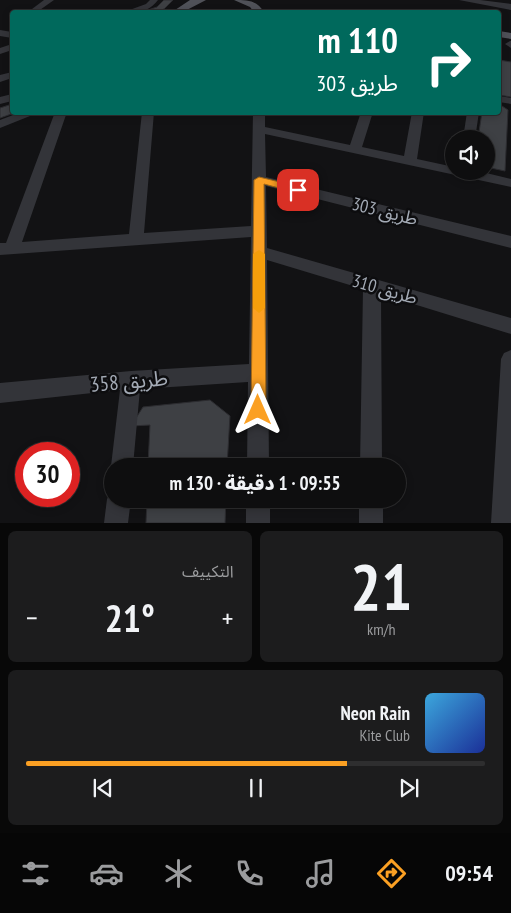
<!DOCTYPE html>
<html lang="ar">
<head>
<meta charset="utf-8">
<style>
  :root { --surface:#0e0e0f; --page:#1c1c1d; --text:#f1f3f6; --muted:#9b9c9e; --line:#2e2e2f; --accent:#fba023 }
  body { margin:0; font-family:"PT Sans Narrow","Noto Sans Arabic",sans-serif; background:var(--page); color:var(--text); direction:rtl; height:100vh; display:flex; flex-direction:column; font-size:19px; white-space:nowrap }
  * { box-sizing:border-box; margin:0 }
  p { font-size:16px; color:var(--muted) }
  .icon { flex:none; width:28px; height:28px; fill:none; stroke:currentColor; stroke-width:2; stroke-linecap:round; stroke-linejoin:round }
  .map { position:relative; height:523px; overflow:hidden; direction:ltr }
  .details { display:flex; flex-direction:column; gap:8px; padding:8px; background:#080808; flex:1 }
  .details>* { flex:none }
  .banner { position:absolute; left:10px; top:10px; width:491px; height:105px; border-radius:5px; box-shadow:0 2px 8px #0003,0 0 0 1px var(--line); direction:rtl; background:#00695c; color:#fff; overflow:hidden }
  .buttons { position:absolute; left:445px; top:130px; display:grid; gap:10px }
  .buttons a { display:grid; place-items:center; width:50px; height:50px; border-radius:50%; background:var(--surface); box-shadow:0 2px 8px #0003,0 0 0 1px var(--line); font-size:25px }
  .speed { position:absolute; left:15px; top:442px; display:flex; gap:10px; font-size:25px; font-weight:700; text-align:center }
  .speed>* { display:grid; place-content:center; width:65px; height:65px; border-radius:50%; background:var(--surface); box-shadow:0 2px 8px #0003,0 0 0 1px var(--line); line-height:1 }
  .speed .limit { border:8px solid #d22; background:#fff; color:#111 }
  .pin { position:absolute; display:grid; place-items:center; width:42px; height:42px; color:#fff; margin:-21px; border-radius:10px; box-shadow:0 2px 8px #0006 }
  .me { position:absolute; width:55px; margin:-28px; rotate:0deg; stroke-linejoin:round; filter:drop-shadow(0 0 4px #0008) }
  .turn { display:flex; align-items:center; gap:18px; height:105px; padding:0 20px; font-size:22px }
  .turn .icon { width:65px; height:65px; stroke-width:2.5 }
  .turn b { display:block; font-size:35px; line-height:42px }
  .big { font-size:38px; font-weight:800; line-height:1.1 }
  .details .card { flex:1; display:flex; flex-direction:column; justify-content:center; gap:8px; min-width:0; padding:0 18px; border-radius:8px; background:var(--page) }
  .details .dial { align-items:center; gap:0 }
  .dial b { font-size:65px; line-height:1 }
  .song { display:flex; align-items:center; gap:15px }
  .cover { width:60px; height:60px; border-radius:8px; background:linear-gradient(135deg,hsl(200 70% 55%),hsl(230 70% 35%)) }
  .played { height:5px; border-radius:2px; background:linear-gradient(90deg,var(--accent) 70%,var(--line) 70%) }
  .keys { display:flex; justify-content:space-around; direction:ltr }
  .heat { display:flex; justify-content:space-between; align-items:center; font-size:28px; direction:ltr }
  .details .tiles { flex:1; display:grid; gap:8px; grid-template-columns:1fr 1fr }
  .card:last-child { grid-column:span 2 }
  .trip { position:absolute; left:104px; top:458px; width:302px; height:50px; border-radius:25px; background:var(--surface); box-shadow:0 2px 8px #0003,0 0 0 1px var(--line); font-weight:800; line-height:50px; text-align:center; direction:rtl }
  .tabs { display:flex; height:80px; justify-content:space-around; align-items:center; background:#060606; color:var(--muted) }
  .tabs .icon { width:35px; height:35px }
  .tabs .active { color:var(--accent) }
  .tabs b { font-size:22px; color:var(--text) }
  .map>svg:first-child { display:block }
</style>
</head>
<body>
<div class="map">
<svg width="511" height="523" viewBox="0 0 511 523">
  <rect width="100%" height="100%" fill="#121214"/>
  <path fill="#3e4044" stroke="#2c2c30" d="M 164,0 L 173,0 L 164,9 L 155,12 L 142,12 L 157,7 Z
    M 499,60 L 511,62 L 511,97 L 499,95 Z
    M 12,104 L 12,112 L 17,112 L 0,118 L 0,108 Z
    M 499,104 L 508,110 L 505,171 L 486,167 L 486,139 L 478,139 L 482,112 L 499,112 Z
    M 210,400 L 230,416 L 227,466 L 148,466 L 150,425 L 131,426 L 143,407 Z
    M 147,499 L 226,499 L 225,523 L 146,523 Z"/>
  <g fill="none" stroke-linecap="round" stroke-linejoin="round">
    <path fill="#333439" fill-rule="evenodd" d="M 44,0 L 54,0 L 37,12 L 28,12 Z
      M 150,0 L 158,0 C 150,11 137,14 124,12 L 146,4 Z
      M 459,0 L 480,0 L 511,4 L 511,10 Z
      M 0,30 L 12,32 L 12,38 L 0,36 Z
      M 510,41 L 511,41 L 511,48 L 505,44 Z
      M 12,44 L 12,50 L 0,54 L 0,48 Z
      M 12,72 L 12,78 L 0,82 L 0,75 Z
      M 12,94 L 12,101 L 0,104 L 0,97 Z
      M 499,96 L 511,98 L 511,104 L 499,102 Z
      M 21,112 L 40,112 L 0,128 L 0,120 Z
      M 55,112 L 67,112 L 22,242 L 129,234 L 142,112 L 154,112 L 144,233 L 251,226 L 253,112 L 265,112 L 265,127 L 350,145 L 361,112 L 373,112 L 362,147 L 404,156 L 412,112 L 424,112 L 417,159 L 454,167 L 454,171 L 478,171 L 511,179 L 511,187 L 265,134 L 266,177 L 511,236 L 511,248 L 266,186 L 267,248 L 511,318 L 511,334 L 381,294 L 382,466 L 360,466 L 363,289 L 267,260 L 269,466 L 247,466 L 248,382 L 140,389 L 133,466 L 112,466 L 112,470 L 111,466 L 120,390 L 0,403 L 0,383 L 131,371 L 249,364 L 251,237 L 0,255 L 0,243 L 6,243 Z
      M 467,112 L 479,112 L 475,139 L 463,139 Z
      M 511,350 L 511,523 L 491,523 L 501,359 L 504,353 Z
      M 112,490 L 112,499 L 131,499 L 128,523 L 104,523 L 107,499 Z
      M 246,499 L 270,499 L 270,523 L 246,523 Z
      M 359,499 L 383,499 L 383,523 L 359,523 Z"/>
    <path fill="#4f5158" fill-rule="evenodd" d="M 190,0 L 206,0 L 183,12 L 172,12 Z
      M 234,0 C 248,0 256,0 264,12 L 254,12 L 250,7 Z
      M 499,31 L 511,33 L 511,39 L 499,37 Z"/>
  </g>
  <path fill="#fba023" stroke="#a36817" d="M 259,177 L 301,187 L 302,190 L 298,193 L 264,184 L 266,410 L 264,415 L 258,417 L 253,415 L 251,410 L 254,180 Z"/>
  <path fill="#f59e0b" d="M 259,250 L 265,254 L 265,308 L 259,313 L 253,308 L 253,254 Z"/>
  <g text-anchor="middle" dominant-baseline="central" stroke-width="5" stroke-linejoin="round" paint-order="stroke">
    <g font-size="18" fill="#a3aab5" stroke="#0d0d0f">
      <text transform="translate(385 211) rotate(14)">طريق 303</text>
      <text transform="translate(385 289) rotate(16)">طريق 310</text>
    </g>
    <g font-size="21" fill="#a3aab5" stroke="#0d0d0f">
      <text transform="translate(129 381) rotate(-5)">طريق 358</text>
    </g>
  </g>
</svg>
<div class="buttons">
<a><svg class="icon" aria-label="sound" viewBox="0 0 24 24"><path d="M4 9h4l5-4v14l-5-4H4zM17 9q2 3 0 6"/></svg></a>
</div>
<div class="speed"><div class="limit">30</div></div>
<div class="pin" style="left:298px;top:190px;background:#d93025"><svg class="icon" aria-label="arrive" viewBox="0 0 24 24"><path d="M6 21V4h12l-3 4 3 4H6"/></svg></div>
<svg class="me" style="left:258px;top:410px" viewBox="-20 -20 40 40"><path d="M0-17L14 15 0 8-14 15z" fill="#fba023" stroke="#fff" stroke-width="4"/></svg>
<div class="trip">09:55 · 1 دقيقة · 130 m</div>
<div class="banner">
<div class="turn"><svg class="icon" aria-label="right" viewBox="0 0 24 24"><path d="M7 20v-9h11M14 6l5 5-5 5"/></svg><div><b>110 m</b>طريق 303</div></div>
</div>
</div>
<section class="details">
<div class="tiles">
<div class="card dial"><b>21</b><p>km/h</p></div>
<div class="card"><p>التكييف</p>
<div class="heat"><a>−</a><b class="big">21°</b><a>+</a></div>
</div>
<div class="card">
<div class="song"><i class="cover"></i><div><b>Neon Rain</b><p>Kite Club</p></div></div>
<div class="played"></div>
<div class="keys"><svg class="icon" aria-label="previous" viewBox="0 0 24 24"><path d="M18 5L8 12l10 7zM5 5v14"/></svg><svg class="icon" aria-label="pause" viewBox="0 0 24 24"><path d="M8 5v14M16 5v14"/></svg><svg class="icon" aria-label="next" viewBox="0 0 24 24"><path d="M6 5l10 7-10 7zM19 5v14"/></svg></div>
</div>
</div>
</section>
<nav class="tabs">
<b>09:54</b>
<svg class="icon active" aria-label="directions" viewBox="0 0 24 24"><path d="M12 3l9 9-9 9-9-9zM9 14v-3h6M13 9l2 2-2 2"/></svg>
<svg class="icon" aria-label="music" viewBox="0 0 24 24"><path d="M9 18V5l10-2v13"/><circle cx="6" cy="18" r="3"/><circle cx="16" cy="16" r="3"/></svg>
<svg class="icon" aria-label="phone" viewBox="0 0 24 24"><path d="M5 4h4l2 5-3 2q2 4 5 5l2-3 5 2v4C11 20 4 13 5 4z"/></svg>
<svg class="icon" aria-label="climate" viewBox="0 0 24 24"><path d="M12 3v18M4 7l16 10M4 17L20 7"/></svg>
<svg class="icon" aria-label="car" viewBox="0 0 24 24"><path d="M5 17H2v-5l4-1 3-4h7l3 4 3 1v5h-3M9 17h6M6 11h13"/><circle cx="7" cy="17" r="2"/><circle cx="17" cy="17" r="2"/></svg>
<svg class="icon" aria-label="filters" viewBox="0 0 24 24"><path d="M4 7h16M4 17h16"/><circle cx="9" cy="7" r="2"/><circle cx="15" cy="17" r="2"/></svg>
</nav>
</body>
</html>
